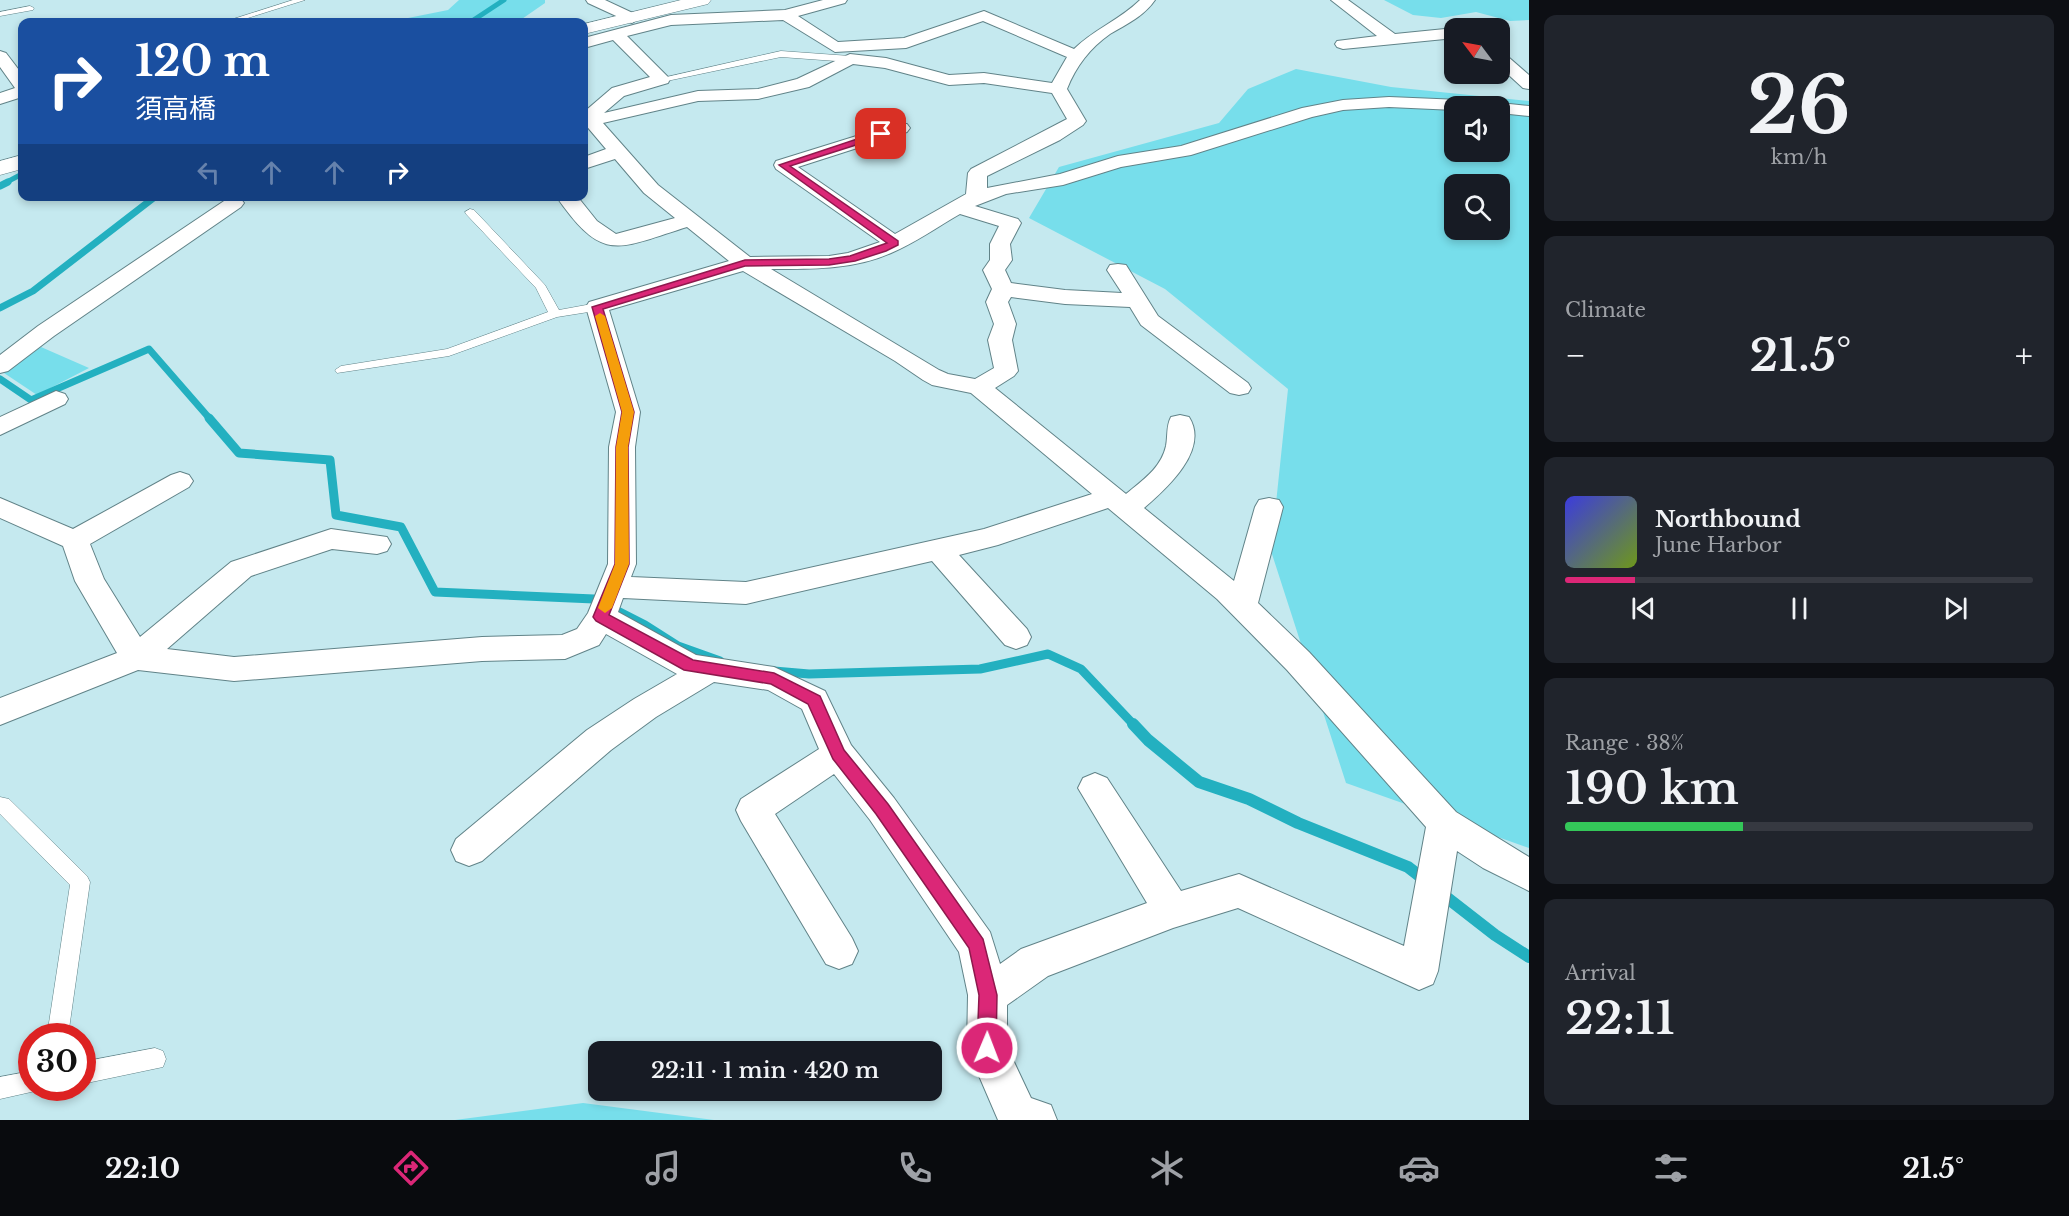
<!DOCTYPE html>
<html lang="en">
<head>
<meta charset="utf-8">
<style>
  :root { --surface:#171b24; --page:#20242c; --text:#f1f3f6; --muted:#9ea1a6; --line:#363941; --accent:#db2777 }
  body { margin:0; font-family:"Libre Baskerville","Noto Sans JP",serif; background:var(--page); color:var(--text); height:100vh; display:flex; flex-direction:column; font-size:22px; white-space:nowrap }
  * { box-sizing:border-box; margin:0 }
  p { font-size:20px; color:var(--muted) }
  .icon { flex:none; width:33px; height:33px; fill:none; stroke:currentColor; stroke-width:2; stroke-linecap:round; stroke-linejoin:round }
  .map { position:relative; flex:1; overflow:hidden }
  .panel { display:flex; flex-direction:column; gap:15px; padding:15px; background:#0d0f14; width:540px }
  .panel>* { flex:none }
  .banner { position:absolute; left:18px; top:18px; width:570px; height:183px; border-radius:12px; box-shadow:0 3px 9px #0003; background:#1a4fa0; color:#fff; overflow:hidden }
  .needle { width:39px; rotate:302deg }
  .controls { position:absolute; left:1444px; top:18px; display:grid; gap:12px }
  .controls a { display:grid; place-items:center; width:66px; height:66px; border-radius:12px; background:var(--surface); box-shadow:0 3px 9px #0003; font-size:30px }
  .speed { position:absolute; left:18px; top:1023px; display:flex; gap:12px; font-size:30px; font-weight:700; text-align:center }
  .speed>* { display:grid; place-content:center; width:78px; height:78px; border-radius:50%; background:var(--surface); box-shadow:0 3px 9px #0003; line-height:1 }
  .speed .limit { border:9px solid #d22; background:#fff; color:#111 }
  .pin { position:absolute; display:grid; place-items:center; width:51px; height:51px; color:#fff; margin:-26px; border-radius:12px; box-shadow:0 3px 9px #0006 }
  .me { position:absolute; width:66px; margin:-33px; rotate:1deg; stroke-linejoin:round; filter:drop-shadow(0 0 4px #0008) }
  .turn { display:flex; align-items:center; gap:21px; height:126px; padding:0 18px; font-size:27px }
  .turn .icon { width:78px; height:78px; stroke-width:2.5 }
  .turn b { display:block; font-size:42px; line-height:51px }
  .lanes { display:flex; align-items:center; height:57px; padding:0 18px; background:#0003; justify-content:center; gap:30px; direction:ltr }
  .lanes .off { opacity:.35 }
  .big { font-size:45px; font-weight:600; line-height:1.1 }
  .panel .widget { flex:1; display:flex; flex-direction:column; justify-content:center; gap:9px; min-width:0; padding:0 21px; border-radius:12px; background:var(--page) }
  .panel .dial { align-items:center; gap:0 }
  .dial b { font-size:78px; line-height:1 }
  .song { display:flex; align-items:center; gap:18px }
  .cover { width:72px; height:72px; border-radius:9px; background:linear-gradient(135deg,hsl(240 70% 55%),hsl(80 70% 35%)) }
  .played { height:6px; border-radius:3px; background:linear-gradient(90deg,var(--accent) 15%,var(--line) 15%) }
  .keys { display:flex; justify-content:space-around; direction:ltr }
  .heat { display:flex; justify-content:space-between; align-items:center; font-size:33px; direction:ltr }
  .charge { height:9px; border-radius:4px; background:linear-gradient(90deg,#34c759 38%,var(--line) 0) }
  .trip { position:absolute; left:588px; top:1041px; width:354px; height:60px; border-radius:12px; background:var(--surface); box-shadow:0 3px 9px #0003; font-weight:600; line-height:60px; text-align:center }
  .menu { display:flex; height:96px; justify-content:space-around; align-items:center; background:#090b0e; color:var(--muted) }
  .menu .icon { width:42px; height:42px }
  .menu .selected { color:var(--accent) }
  .menu b { font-size:27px; color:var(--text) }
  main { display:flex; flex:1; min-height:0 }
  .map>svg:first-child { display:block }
</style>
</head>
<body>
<main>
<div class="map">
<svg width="1529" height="1120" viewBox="0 0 1529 1120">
  <rect width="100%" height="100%" fill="#c5e9ef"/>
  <path fill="#77deeb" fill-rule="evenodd" d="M 459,0 L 545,0 L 545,3 L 519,21 L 512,22 L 388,22 L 448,10 Z
    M 1384,0 L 1529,0 L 1529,20 L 1510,21 L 1476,12 L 1441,18 L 1413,15 Z
    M 1296,69 L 1391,87 L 1529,101 L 1529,848 L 1346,783 L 1271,551 L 1288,389 L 1165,289 L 1029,218 L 1059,167 L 1219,123 L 1248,89 ZM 1455,106 L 1500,106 L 1500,152 L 1455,152 ZM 1455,184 L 1500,184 L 1500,230 L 1455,230 Z
    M 41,347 L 89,368 L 37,395 L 4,373 Z
    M 583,1103 L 714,1120 L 455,1120 Z"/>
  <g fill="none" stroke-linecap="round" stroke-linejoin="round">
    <path stroke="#23b0c0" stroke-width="5" d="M 465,22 L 472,21 L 504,0
      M 5,183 L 22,174"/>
    <path stroke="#23b0c0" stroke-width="7" d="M 0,186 L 8,182
      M 0,308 L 33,291 L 156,196
      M 0,379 L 31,400 L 149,349 L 210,419"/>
    <path stroke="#23b0c0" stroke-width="9" d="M 209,418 L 239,453 L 330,460 L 336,515 L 401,527 L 435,592 L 594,599 L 645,625 L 678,646 L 720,661
      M 774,671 L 809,674 L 980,669 L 1048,654 L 1081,669 L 1134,725"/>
    <path stroke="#23b0c0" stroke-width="12" d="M 1133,724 L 1148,740 L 1199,782 L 1249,799 L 1298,823 L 1408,867 L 1426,881
      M 1441,893 L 1495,935 L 1529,957"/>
    <defs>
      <path id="lane" d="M 293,0 L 305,0 L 235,22 L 224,22 Z
        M 30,6 L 34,8 L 33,10 L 0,16 L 0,12 Z
        M 781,51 L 850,56 L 854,59 L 850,62 L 781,57 L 662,82 L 658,79 Z
        M 470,209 L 474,210 L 545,285 L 559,310 L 597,303 L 603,307 L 601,310 L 557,317 L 449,356 L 337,373 L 335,370 L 341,366 L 447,349 L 548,312 L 536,288 L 466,214 L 465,212 Z
        M 0,797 L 9,799 L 87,876 L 90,882 L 68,1036 L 47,1036 L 70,885 L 0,814 Z
        M 155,1048 L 163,1051 L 166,1059 L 163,1067 L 82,1084 L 82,1062 Z
        M 32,1071 L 32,1088 L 41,1088 L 40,1090 L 0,1099 L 0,1077 Z"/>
      <path id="street" d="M 586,0 L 605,0 L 637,15 L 640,18 L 632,23 L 627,21 L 588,3 Z
        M 823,0 L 847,0 L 845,3 L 798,16 L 838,42 L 904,38 L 984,11 L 1074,49 C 1094,29 1120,20 1140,0 L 1155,0 C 1144,16 1127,24 1110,34 C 1090,48 1076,66 1067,89 L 1086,121 L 1083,125 L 1060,140 L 987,176 L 987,188 L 1060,174 L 1118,156 L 1181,146 L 1302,108 L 1343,100 L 1389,97 L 1484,101 L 1490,102 L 1493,106 L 1500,103 L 1529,106 L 1529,116 L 1500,113 L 1500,106 L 1455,106 L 1455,110 L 1389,107 L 1343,110 L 1312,117 L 1191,155 L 1121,167 L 1063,185 L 1006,194 L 975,206 L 1018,219 L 1021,223 L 1010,244 L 1012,260 L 1005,270 L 1011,283 L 1065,290 L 1122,293 L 1107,270 L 1110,265 L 1118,264 L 1126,265 L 1158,316 L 1248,383 L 1251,388 L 1248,393 L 1239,395 L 1230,393 L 1141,325 L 1130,307 L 1065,304 L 1011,297 L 1008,302 L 1016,324 L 1012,340 L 1018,371 L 1014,376 L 995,388 L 1126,494 C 1143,480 1161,468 1166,446 C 1168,436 1166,426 1171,417 L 1180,415 L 1189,417 C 1210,450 1166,489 1144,508 L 1234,581 L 1255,507 L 1259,500 L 1269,498 L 1279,500 L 1283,507 L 1258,603 L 1309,652 L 1456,812 L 1529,857 L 1529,891 L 1483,868 L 1457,851 L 1438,971 L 1433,984 L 1419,990 L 1238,908 L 1173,928 L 1048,976 L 1007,1005 L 1007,1047 L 1031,1098 L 1051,1105 L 1057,1120 L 998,1120 L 967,1048 L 968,995 L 959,952 L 870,820 L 834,774 L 775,814 L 852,938 L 858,951 L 852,964 L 839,969 L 826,964 L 741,821 L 736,810 L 741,799 L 819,749 L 802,709 L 768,690 L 714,682 L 656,717 L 611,750 L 482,861 L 469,866 L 456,861 L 451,850 L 456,839 L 587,730 L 634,699 L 677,674 L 606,634 L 599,645 L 565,659 L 482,661 L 234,681 L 138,670 L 0,725 L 0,698 L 117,653 L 75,581 L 63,546 L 0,518 L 0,498 L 73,529 L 171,475 L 180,472 L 189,475 L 193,481 L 189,487 L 90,544 L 104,579 L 140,637 L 231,562 L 331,529 L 387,537 L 391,544 L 387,551 L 377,554 L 332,549 L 251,576 L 167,649 L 234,657 L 482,637 L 562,635 L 577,629 L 588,613 L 608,564 L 609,447 L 616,412 L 586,307 L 589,302 L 729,261 L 687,227 C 617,249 603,264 556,196 L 577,196 L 597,221 L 616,234 L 675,218 L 644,193 L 615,159 L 584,169 L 584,157 L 606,149 L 584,123 L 584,112 L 612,88 L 650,77 L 613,40 L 584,48 L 584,38 L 671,15 L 785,10 ZM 783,20 L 835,52 L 906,48 L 983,21 L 1067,57 L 1052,83 L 984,73 L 949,75 L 886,58 L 850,54 L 797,79 L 758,89 L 698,91 L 604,113 L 624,96 L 668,83 L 670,79 L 627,36 L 671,25 ZM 853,64 L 885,68 L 949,85 L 984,83 L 1052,93 L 1067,119 L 971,169 L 968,173 L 966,194 L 895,234 L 798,167 L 907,132 L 910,128 L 907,124 L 895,124 L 776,161 L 774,165 L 776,169 L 880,242 L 848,253 L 829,256 L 750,257 L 658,185 L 603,123 L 698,101 L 758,99 L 809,87 ZM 960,214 L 999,226 L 990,244 L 990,260 L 983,270 L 992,289 L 986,302 L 994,324 L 988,340 L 994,368 L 975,379 L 948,374 L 939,370 L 771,269 C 811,269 853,270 891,253 C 915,243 937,227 960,214 ZM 743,271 L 895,361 L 923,380 L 932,385 L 971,393 L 1092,494 L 984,529 L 746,582 L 631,577 L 636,564 L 635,447 L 640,412 L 609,310 ZM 1108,508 L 1217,599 L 1287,670 L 1426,827 L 1404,946 L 1239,874 L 1181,891 L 1107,778 L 1095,773 L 1083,778 L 1078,788 L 1147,903 L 1021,949 L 1000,964 L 990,932 L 894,798 L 851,745 L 825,691 L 774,667 L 696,655 L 618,612 L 623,598 L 746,604 L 932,561 L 1005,645 L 1016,649 L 1027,645 L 1031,637 L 1027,629 L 959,555 L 998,545 Z
        M 1331,0 L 1348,0 L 1395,34 L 1455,28 L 1455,38 L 1343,49 L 1337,47 L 1335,44 L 1337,41 L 1377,36 Z
        M 0,51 L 6,53 L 22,74 L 22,97 L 0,104 L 0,93 L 15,88 L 0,67 Z
        M 1500,53 L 1506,55 L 1529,75 L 1529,89 L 1523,88 L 1500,67 Z
        M 234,197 L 241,199 L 244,203 L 241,207 L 54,336 L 8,371 L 0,373 L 0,355 L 38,326 L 227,199 Z
        M 56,391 L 65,394 L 68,399 L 65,404 L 0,435 L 0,417 Z"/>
      <path id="highway" d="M 681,0 L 711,0 L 708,4 L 584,34 L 584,24 Z
        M 22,155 L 22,169 L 0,175 L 0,161 Z"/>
    </defs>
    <use href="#lane" stroke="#618388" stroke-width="1"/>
    <use href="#street" stroke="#618388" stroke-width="2"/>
    <use href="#highway" stroke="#618388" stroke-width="1"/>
    <use href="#lane" fill="#fff" fill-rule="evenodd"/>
    <use href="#street" fill="#fff" fill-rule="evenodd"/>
    <use href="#highway" fill="#fff" fill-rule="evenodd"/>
  </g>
  <path fill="#db2777" stroke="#8e194d" stroke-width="1.5" d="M 881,131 L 886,134 L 884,136 L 790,166 L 898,241 L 898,245 L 886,251 L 855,261 L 829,265 L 745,266 L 603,309 L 634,412 L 628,447 L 629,564 L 609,615 L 693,660 L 774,673 L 820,696 L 844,750 L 888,804 L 983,939 L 997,995 L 996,1048 L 994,1055 L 987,1058 L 980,1055 L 977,1048 L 979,995 L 969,948 L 876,814 L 833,759 L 808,704 L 771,684 L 684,670 L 596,621 L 593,617 L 615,564 L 616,447 L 622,412 L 592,307 L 745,260 L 829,259 L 850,256 L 887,243 L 779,165 Z"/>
  <path fill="#f59e0b" d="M 600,313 L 605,316 L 634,412 L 628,447 L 629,564 L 612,608 L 605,613 L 598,608 L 615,564 L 616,447 L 622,412 L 595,316 Z"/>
</svg>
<div class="controls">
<a><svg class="needle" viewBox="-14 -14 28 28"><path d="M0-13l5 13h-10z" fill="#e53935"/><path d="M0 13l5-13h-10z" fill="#9ea1a6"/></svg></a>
<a><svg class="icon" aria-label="sound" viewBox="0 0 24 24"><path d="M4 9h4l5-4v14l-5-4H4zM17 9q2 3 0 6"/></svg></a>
<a><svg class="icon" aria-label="search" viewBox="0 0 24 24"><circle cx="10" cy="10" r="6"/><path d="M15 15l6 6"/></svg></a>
</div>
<div class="speed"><div class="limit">30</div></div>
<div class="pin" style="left:881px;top:134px;background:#d93025"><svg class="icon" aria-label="arrive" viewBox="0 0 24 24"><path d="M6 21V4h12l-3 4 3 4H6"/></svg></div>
<svg class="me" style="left:987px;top:1048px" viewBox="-20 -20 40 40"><circle r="17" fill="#db2777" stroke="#fff" stroke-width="3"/><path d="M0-11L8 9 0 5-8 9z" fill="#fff"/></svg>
<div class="trip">22:11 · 1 min · 420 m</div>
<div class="banner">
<div class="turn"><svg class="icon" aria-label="right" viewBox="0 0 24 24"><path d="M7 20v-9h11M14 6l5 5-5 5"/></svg><div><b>120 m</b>須高橋</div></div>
<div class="lanes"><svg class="icon off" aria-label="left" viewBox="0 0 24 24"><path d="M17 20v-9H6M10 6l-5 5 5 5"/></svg><svg class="icon off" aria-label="ahead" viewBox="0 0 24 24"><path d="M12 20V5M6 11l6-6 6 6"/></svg><svg class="icon off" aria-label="ahead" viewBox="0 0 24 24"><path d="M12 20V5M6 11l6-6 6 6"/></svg><svg class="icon" aria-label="right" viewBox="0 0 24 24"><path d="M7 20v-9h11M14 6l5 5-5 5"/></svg></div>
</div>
</div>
<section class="panel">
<div class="widget dial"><b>26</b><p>km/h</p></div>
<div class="widget"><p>Climate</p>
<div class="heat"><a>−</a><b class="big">21.5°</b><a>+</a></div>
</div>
<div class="widget">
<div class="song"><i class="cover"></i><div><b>Northbound</b><p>June Harbor</p></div></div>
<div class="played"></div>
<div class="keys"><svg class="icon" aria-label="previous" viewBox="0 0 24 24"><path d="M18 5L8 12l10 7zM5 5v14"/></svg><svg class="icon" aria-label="pause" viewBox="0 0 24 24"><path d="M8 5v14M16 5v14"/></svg><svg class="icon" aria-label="next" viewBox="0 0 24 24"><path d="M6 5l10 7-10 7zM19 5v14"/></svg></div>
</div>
<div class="widget"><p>Range · 38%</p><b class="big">190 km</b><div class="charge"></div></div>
<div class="widget"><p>Arrival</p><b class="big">22:11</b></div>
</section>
</main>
<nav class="menu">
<b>22:10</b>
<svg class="icon selected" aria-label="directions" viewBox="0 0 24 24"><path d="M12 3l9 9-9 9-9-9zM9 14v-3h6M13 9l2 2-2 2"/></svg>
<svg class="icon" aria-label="music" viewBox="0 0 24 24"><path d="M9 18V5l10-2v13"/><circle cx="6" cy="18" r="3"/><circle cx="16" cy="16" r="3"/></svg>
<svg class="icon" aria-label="phone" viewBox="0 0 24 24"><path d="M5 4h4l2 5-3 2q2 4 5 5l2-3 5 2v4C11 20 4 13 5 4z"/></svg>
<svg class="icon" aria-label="climate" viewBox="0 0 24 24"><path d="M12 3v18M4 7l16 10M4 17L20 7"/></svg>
<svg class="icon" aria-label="car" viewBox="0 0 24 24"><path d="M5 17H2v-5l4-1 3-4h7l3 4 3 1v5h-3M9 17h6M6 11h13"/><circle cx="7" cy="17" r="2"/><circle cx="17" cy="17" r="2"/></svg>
<svg class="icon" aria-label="filters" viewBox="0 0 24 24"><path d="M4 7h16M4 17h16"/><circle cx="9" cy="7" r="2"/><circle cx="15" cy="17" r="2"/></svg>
<b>21.5°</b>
</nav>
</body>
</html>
